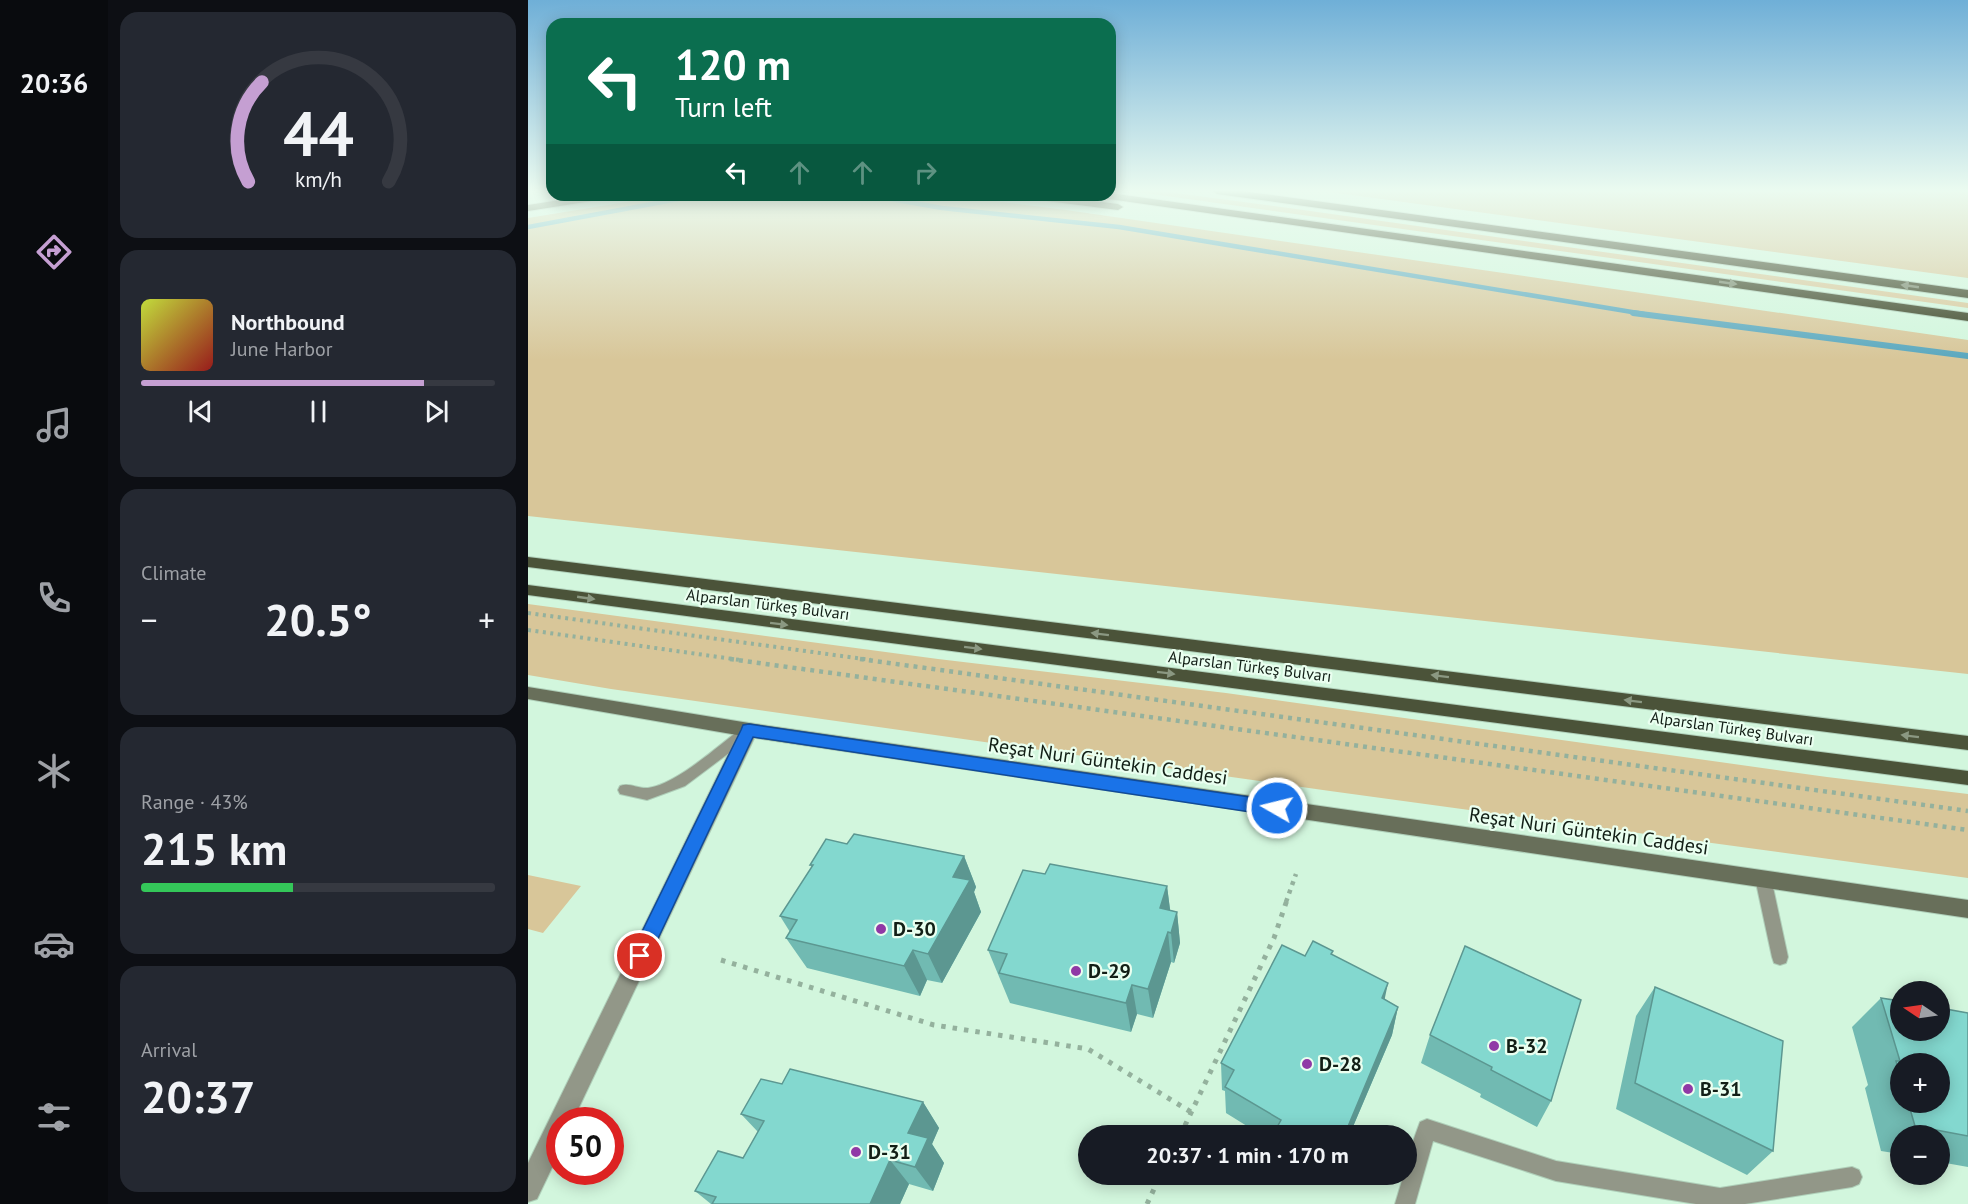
<!DOCTYPE html>
<html lang="en">
<head>
<meta charset="utf-8">
<style>
  :root { --surface:#171b24; --page:#242831; --text:#f1f3f6; --muted:#9ea1a6; --line:#363941; --accent:#c59fd2 }
  body { margin:0; font-family:"PT Sans",sans-serif; background:var(--page); color:var(--text); height:100vh; display:flex; flex-direction:column; font-size:22px; white-space:nowrap }
  * { box-sizing:border-box; margin:0 }
  p { font-size:20px; color:var(--muted) }
  .icon { flex:none; width:33px; height:33px; fill:none; stroke:currentColor; stroke-width:2; stroke-linecap:round; stroke-linejoin:round }
  .map { position:relative; flex:1; overflow:hidden }
  .details { display:flex; flex-direction:column; gap:12px; padding:12px; background:#0d0f14; width:420px }
  .details>* { flex:none }
  .guide { position:absolute; left:18px; top:18px; width:570px; height:183px; border-radius:18px; box-shadow:0 3px 15px #0003; background:#0b6e4f; color:#fff; overflow:hidden }
  .needle { width:39px; rotate:283deg }
  .tools { position:absolute; left:1362px; top:981px; display:grid; gap:12px }
  .tools a { display:grid; place-items:center; width:60px; height:60px; border-radius:50%; background:var(--surface); box-shadow:0 3px 15px #0003; font-size:30px }
  .speed { position:absolute; left:18px; top:1107px; display:flex; gap:12px; font-size:30px; font-weight:700; text-align:center }
  .speed>* { display:grid; place-content:center; width:78px; height:78px; border-radius:50%; background:var(--surface); box-shadow:0 3px 15px #0003; line-height:1 }
  .speed .limit { border:9px solid #d22; background:#fff; color:#111 }
  .pin { position:absolute; display:grid; place-items:center; width:51px; height:51px; color:#fff; margin:-26px; border:3px solid #fff; border-radius:50%; box-shadow:0 2px 6px #0007 }
  .me { position:absolute; width:66px; margin:-33px; rotate:278deg; stroke-linejoin:round; filter:drop-shadow(0 0 4px #0008) }
  .turn { display:flex; align-items:center; gap:21px; height:126px; padding:0 30px; font-size:27px }
  .turn .icon { width:78px; height:78px; stroke-width:2.5 }
  .turn b { display:block; font-size:42px; line-height:51px }
  .lanes { display:flex; align-items:center; height:57px; padding:0 30px; background:#0003; justify-content:center; gap:30px; direction:ltr }
  .lanes .off { opacity:.35 }
  .big { font-size:45px; font-weight:800; line-height:1.1 }
  .details .card { flex:1; display:flex; flex-direction:column; justify-content:center; gap:9px; min-width:0; padding:0 21px; border-radius:18px; background:var(--page) }
  .details .dial { align-items:center; gap:0 }
  .dial svg { height:156px; overflow:visible; fill:none; stroke:var(--line); stroke-width:7; stroke-linecap:round; text-anchor:middle }
  .dial text { fill:var(--text); stroke:none }
  .song { display:flex; align-items:center; gap:18px }
  .cover { width:72px; height:72px; border-radius:9px; background:linear-gradient(135deg,hsl(70 70% 55%),hsl(0 70% 35%)) }
  .played { height:6px; border-radius:3px; background:linear-gradient(90deg,var(--accent) 80%,var(--line) 80%) }
  .keys { display:flex; justify-content:space-around; direction:ltr }
  .heat { display:flex; justify-content:space-between; align-items:center; font-size:33px; direction:ltr }
  .charge { height:9px; border-radius:4px; background:linear-gradient(90deg,#34c759 43%,var(--line) 0) }
  .trip { position:absolute; left:550px; top:1125px; width:339px; height:60px; border-radius:30px; background:var(--surface); box-shadow:0 3px 15px #0003; font-weight:800; line-height:60px; text-align:center }
  main { display:flex; flex:1; min-height:0 }
  .dock { display:flex; flex-direction:column; width:108px; justify-content:space-around; align-items:center; background:#090b0e; color:var(--muted) }
  .dock .icon { width:42px; height:42px }
  .dock .on { color:var(--accent) }
  .dock b { font-size:27px; color:var(--text) }
  .map>svg:first-child { display:block }
</style>
</head>
<body>
<main>
<nav class="dock">
<b>20:36</b>
<svg class="icon on" aria-label="directions" viewBox="0 0 24 24"><path d="M12 3l9 9-9 9-9-9zM9 14v-3h6M13 9l2 2-2 2"/></svg>
<svg class="icon" aria-label="music" viewBox="0 0 24 24"><path d="M9 18V5l10-2v13"/><circle cx="6" cy="18" r="3"/><circle cx="16" cy="16" r="3"/></svg>
<svg class="icon" aria-label="phone" viewBox="0 0 24 24"><path d="M5 4h4l2 5-3 2q2 4 5 5l2-3 5 2v4C11 20 4 13 5 4z"/></svg>
<svg class="icon" aria-label="climate" viewBox="0 0 24 24"><path d="M12 3v18M4 7l16 10M4 17L20 7"/></svg>
<svg class="icon" aria-label="car" viewBox="0 0 24 24"><path d="M5 17H2v-5l4-1 3-4h7l3 4 3 1v5h-3M9 17h6M6 11h13"/><circle cx="7" cy="17" r="2"/><circle cx="17" cy="17" r="2"/></svg>
<svg class="icon" aria-label="filters" viewBox="0 0 24 24"><path d="M4 7h16M4 17h16"/><circle cx="9" cy="7" r="2"/><circle cx="15" cy="17" r="2"/></svg>
</nav>
<section class="details">
<div class="card dial"><svg viewBox="0 0 100 80">
<path d="M14 69A42 42 0 1 1 86 69"/>
<path d="M14 69A42 42 0 0 1 21 18" stroke="#c59fd2"/>
<text x="50" y="56" font-size="32" font-weight="700">44</text>
<text x="50" y="72" font-size="11">km/h</text>
</svg></div>
<div class="card">
<div class="song"><i class="cover"></i><div><b>Northbound</b><p>June Harbor</p></div></div>
<div class="played"></div>
<div class="keys"><svg class="icon" aria-label="previous" viewBox="0 0 24 24"><path d="M18 5L8 12l10 7zM5 5v14"/></svg><svg class="icon" aria-label="pause" viewBox="0 0 24 24"><path d="M8 5v14M16 5v14"/></svg><svg class="icon" aria-label="next" viewBox="0 0 24 24"><path d="M6 5l10 7-10 7zM19 5v14"/></svg></div>
</div>
<div class="card"><p>Climate</p>
<div class="heat"><a>−</a><b class="big">20.5°</b><a>+</a></div>
</div>
<div class="card"><p>Range · 43%</p><b class="big">215 km</b><div class="charge"></div></div>
<div class="card"><p>Arrival</p><b class="big">20:37</b></div>
</section>
<div class="map">
<svg width="1440" height="1204" viewBox="0 0 1440 1204">
  <rect width="100%" height="100%" fill="#d2f6dd"/>
  <path fill="#d8c699" d="M 603,191 L 632,191 L 768,209 L 1440,303 L 1440,308 Z
    M 797,191 L 1440,191 L 1440,278 L 809,193 Z
    M 141,195 L 416,195 L 538,210 L 1440,340 L 1440,674 L 0,516 L 0,218 Z
    M 0,604 L 410,659 L 698,693 L 1299,777 L 1440,794 L 1440,878 L 802,791 L 83,689 L 0,675 Z
    M 0,875 L 53,886 L 15,933 L 0,929 Z"/>
  <g fill="none" stroke-linecap="round" stroke-linejoin="round">
    <path stroke="#5aa7be" stroke-width="4.5" d="M 340,195 L 414,208 L 591,227 L 1116,314
      M 0,227 L 172,195"/>
    <path stroke="#5aa7be" stroke-width="6" d="M 1105,313 L 1440,356"/>
    <defs>
      <path id="lane" d="M 220,726 L 225,727 L 227,731 L 225,735 L 157,786 L 119,800 L 92,794 L 90,790 L 92,786 C 101,782 110,789 120,788 C 149,784 191,745 215,727 Z
        M 1235,871 L 1241,873 L 1243,878 L 1260,957 L 1258,963 L 1252,965 L 1246,963 L 1244,957 L 1227,878 L 1229,873 Z
        M 899,1119 L 1028,1161 L 1192,1188 L 1324,1167 L 1331,1170 L 1334,1177 L 1331,1184 L 1324,1187 L 1217,1204 L 1168,1204 L 1028,1181 L 905,1141 L 887,1204 L 867,1204 L 876,1174 L 879,1174 C 879,1157 886,1138 892,1122 Z"/>
      <path id="street" d="M 221,723 L 227,725 L 230,730 L 45,1120 L 32,1120 L 32,1151 L 9,1199 L 0,1202 L 0,1163 L 212,730 L 215,725 Z"/>
      <path id="secondary" d="M 0,687 L 221,723 L 1440,900 L 1440,918 L 221,737 L 0,699 Z"/>
      <path id="primary" d="M 0,557 L 1440,736 L 1440,750 L 0,567 Z
        M 0,585 L 1440,771 L 1440,785 L 0,595 Z"/>
      <path id="highway" d="M 684,191 L 714,191 L 1440,290 L 1440,298 L 689,194 Z
        M 582,193 L 1440,313 L 1440,321 L 574,198 L 569,195 Z
        M 64,195 L 88,195 L 83,198 L 0,211 L 0,205 Z
        M 490,195 L 518,195 L 590,204 L 595,207 L 590,210 L 495,198 Z"/>
    </defs>
    <use href="#lane" stroke="#afcfb9" stroke-width="2"/>
    <use href="#street" stroke="#afcfb9" stroke-width="2"/>
    <use href="#secondary" stroke="#afcfb9" stroke-width="2"/>
    <use href="#primary" stroke="#afcfb9" stroke-width="2"/>
    <use href="#highway" stroke="#afcfb9" stroke-width="2"/>
    <path stroke="#94b19d" stroke-width="4" stroke-dasharray="3 4.5" stroke-linecap="butt" d="M 0,613 L 343,660
      M 0,630 L 212,660"/>
    <path stroke="#94b19d" stroke-width="4.5" stroke-dasharray="4 5" stroke-linecap="butt" d="M 202,659 L 1440,830
      M 332,659 L 1440,811
      M 758,902 L 768,874"/>
    <path stroke="#94b19d" stroke-width="5" stroke-dasharray="4.5 7" stroke-linecap="butt" d="M 193,960 L 406,1025 L 560,1049 L 663,1112
      M 652,1136 L 746,938 L 759,900
      M 619,1204 L 633,1174"/>
    <use href="#lane" fill="#929788" fill-rule="evenodd"/>
    <use href="#street" fill="#929788" fill-rule="evenodd"/>
    <use href="#secondary" fill="#686f5a" fill-rule="evenodd"/>
    <use href="#primary" fill="#4b5339" fill-rule="evenodd"/>
    <use href="#highway" fill="#333b1d" fill-rule="evenodd"/>
  </g>
  <path fill="#71bab2" fill-rule="evenodd" d="M 319,844 L 436,856 L 448,887 L 446,892 L 453,912 L 414,983 L 399,980 L 392,996 L 279,968 L 258,938 L 262,932 L 252,916 L 284,867 L 282,865 Z
    M 517,874 L 639,886 L 642,910 L 649,912 L 652,943 L 646,963 L 643,962 L 625,1018 L 609,1014 L 603,1032 L 482,1003 L 460,950 Z
    M 937,946 L 1023,1101 L 1009,1127 L 952,1097 L 953,1094 L 893,1063 L 902,1035 Z
    M 805,955 L 857,999 L 870,1007 L 864,1035 L 821,1136 L 735,1136 L 698,1113 L 697,1091 L 694,1090 L 693,1063 L 777,956 Z
    M 1127,987 L 1245,1151 L 1219,1175 L 1088,1109 L 1108,1016 Z
    M 1353,998 L 1440,1013 L 1440,1167 L 1412,1162 L 1412,1136 L 1372,1136 L 1372,1154 L 1353,1151 L 1337,1088 L 1340,1085 L 1324,1027 ZM 1372,1064 L 1412,1102 L 1372,1102 Z
    M 395,1102 L 411,1128 L 404,1144 L 416,1163 L 405,1191 L 381,1184 L 372,1204 L 183,1204 L 167,1191 L 215,1158 L 230,1132 L 213,1114 Z"/>
  <path fill="#5c9791" d="M 436,856 L 448,887 L 446,892 L 453,912 L 414,983 L 400,954 L 425,877 Z
    M 639,886 L 643,917 L 632,908 Z
    M 649,912 L 652,943 L 646,963 L 643,933 Z
    M 640,932 L 643,962 L 625,1018 L 620,989 Z
    M 385,950 L 399,980 L 392,996 L 376,966 Z
    M 860,983 L 854,1012 L 854,998 Z
    M 604,985 L 609,1014 L 603,1032 L 598,1003 Z
    M 870,1007 L 864,1035 L 821,1136 L 816,1136 Z
    M 395,1102 L 411,1128 L 404,1144 L 416,1163 L 405,1191 L 387,1167 L 380,1133 Z
    M 362,1160 L 381,1184 L 372,1204 L 342,1204 Z"/>
  <path fill="#83d8cf" stroke="#5c9791" stroke-width="1.5" d="M 326,834 L 436,856 L 425,877 L 442,880 L 400,954 L 385,950 L 376,966 L 258,938 L 269,920 L 252,916 L 285,865 L 282,865 L 298,839 L 319,844 Z
    M 522,864 L 639,886 L 632,908 L 649,912 L 643,933 L 640,932 L 620,989 L 604,985 L 598,1003 L 471,973 L 479,954 L 460,950 L 495,870 L 517,874 Z
    M 785,941 L 805,951 L 803,954 L 860,983 L 854,998 L 870,1007 L 816,1136 L 809,1136 L 794,1127 L 790,1136 L 759,1136 L 748,1129 L 753,1120 L 697,1087 L 706,1070 L 693,1063 L 754,945 L 777,956 Z
    M 937,946 L 1053,1000 L 1023,1101 L 963,1070 L 964,1067 L 902,1035 Z
    M 1127,987 L 1255,1041 L 1245,1151 L 1107,1083 Z
    M 1353,998 L 1372,1001 L 1372,1030 L 1412,1030 L 1412,1008 L 1440,1013 L 1440,1136 L 1387,1126 L 1380,1102 L 1412,1102 L 1412,1064 L 1372,1064 L 1372,1077 L 1368,1061 L 1372,1061 Z
    M 262,1069 L 395,1102 L 380,1133 L 400,1138 L 387,1167 L 362,1160 L 342,1204 L 184,1204 L 188,1197 L 167,1191 L 190,1151 L 215,1158 L 236,1121 L 213,1114 L 233,1079 L 254,1084 Z"/>
  <defs><path id="oneway-solid" d="M-6-.8H1V-3.2L6.5 0L1 3.2V.8H-6Z" transform="scale(1.5)"/></defs>
  <g fill="#738067">
    <use href="#oneway-solid" transform="translate(1200 283) rotate(8)"/>
    <use href="#oneway-solid" transform="translate(1382 286) rotate(-172)"/>
  </g>
  <g fill="#8b9882">
    <use href="#oneway-solid" transform="translate(58 598) rotate(8)"/>
    <use href="#oneway-solid" transform="translate(251 624) rotate(7)"/>
    <use href="#oneway-solid" transform="translate(572 634) rotate(-173)"/>
    <use href="#oneway-solid" transform="translate(445 648) rotate(7)"/>
    <use href="#oneway-solid" transform="translate(638 673) rotate(7)"/>
    <use href="#oneway-solid" transform="translate(912 676) rotate(-173)"/>
    <use href="#oneway-solid" transform="translate(1105 701) rotate(-173)"/>
    <use href="#oneway-solid" transform="translate(1382 736) rotate(-173)"/>
  </g>
  <linearGradient id="sky" x2="0" y2="1"><stop stop-color="#6fafd7"/><stop offset="0.53" stop-color="#ebfbf0"/><stop offset="1" stop-color="#ebfbf0" stop-opacity="0"/></linearGradient>
  <rect width="1440" height="360" fill="url(#sky)"/>
  <path fill="#1a73e8" stroke="#114b97" stroke-width="1.5" d="M 221,724 L 749,801 L 755,804 L 757,808 L 755,813 L 749,816 L 225,737 L 119,962 L 112,965 L 105,962 L 103,956 L 105,950 L 213,730 L 215,725 Z"/>
  <g fill="#9039a6" stroke="#eafff0" stroke-width="2">
    <circle cx="353" cy="929" r="6"/>
    <circle cx="548" cy="971" r="6"/>
    <circle cx="966" cy="1046" r="6"/>
    <circle cx="779" cy="1064" r="6"/>
    <circle cx="1160" cy="1089" r="6"/>
    <circle cx="328" cy="1152" r="6"/>
  </g>
  <g text-anchor="middle" dominant-baseline="central" stroke-width="4.5" stroke-linejoin="round" paint-order="stroke">
    <g font-size="16" fill="#121f16" stroke="#eafff0">
      <text transform="translate(240 604) rotate(7)">Alparslan Türkeş Bulvarı</text>
      <text transform="translate(722 666) rotate(7)">Alparslan Türkeş Bulvarı</text>
      <text transform="translate(1204 728) rotate(8)">Alparslan Türkeş Bulvarı</text>
    </g>
    <g font-size="20" fill="#121f16" stroke="#eafff0">
      <text transform="translate(580 761) rotate(8)">Reşat Nuri Güntekin Caddesi</text>
      <text transform="translate(1061 831) rotate(8)">Reşat Nuri Güntekin Caddesi</text>
    </g>
    <g font-size="20" font-weight="bold" fill="#121f16" stroke="#eafff0" text-anchor="start">
      <text x="365" y="929">D-30</text>
      <text x="560" y="971">D-29</text>
      <text x="978" y="1046">B-32</text>
      <text x="791" y="1064">D-28</text>
      <text x="1172" y="1089">B-31</text>
      <text x="340" y="1152">D-31</text>
    </g>
  </g>
</svg>
<div class="tools">
<a><svg class="needle" viewBox="-14 -14 28 28"><path d="M0-13l5 13h-10z" fill="#e53935"/><path d="M0 13l5-13h-10z" fill="#9ea1a6"/></svg></a>
<a>+</a>
<a>−</a>
</div>
<div class="speed"><div class="limit">50</div></div>
<div class="pin" style="left:112px;top:956px;background:#d93025"><svg class="icon" aria-label="arrive" viewBox="0 0 24 24"><path d="M6 21V4h12l-3 4 3 4H6"/></svg></div>
<svg class="me" style="left:749px;top:808px" viewBox="-20 -20 40 40"><circle r="17" fill="#1a73e8" stroke="#fff" stroke-width="3"/><path d="M0-11L8 9 0 5-8 9z" fill="#fff"/></svg>
<div class="trip">20:37 · 1 min · 170 m</div>
<div class="guide">
<div class="turn"><svg class="icon" aria-label="left" viewBox="0 0 24 24"><path d="M17 20v-9H6M10 6l-5 5 5 5"/></svg><div><b>120 m</b>Turn left</div></div>
<div class="lanes"><svg class="icon" aria-label="left" viewBox="0 0 24 24"><path d="M17 20v-9H6M10 6l-5 5 5 5"/></svg><svg class="icon off" aria-label="ahead" viewBox="0 0 24 24"><path d="M12 20V5M6 11l6-6 6 6"/></svg><svg class="icon off" aria-label="ahead" viewBox="0 0 24 24"><path d="M12 20V5M6 11l6-6 6 6"/></svg><svg class="icon off" aria-label="right" viewBox="0 0 24 24"><path d="M7 20v-9h11M14 6l5 5-5 5"/></svg></div>
</div>
</div>
</main>
</body>
</html>
